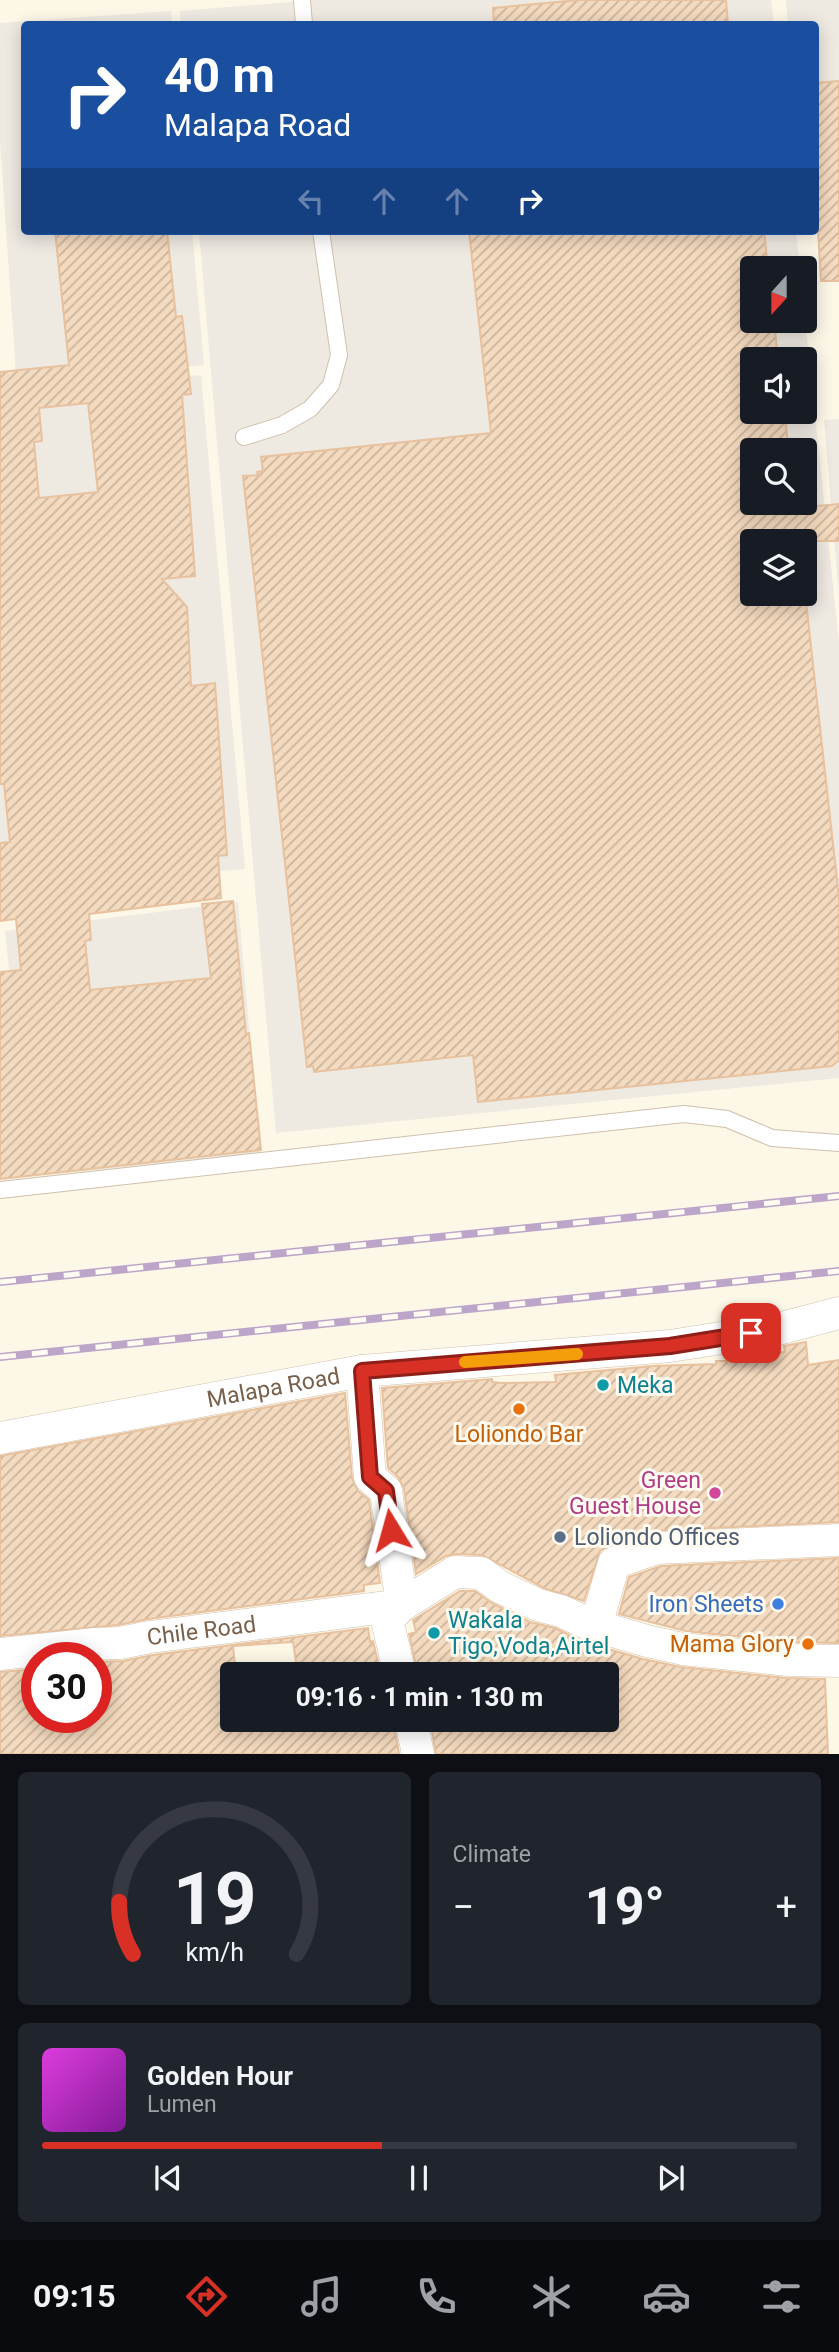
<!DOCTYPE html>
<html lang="en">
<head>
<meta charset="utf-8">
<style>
  :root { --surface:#171b24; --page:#20242c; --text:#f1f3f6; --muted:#9ea1a6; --line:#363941; --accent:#d93025 }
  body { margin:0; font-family:Roboto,sans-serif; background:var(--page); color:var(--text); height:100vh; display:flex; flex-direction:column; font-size:26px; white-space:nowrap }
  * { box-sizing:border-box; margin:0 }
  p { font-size:23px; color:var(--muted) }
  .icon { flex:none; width:38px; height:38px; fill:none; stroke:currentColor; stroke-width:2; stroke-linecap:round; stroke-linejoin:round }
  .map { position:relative; height:1754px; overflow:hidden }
  .side { display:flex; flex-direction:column; gap:18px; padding:18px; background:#0d0f14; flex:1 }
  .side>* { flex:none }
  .top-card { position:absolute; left:21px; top:21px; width:798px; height:214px; border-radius:7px; box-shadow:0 4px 18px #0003; background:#1a4fa0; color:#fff; overflow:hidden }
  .needle { width:46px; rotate:201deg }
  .buttons { position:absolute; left:740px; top:256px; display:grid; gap:14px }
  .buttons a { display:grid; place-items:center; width:77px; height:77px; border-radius:7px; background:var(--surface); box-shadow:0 4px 18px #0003; font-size:35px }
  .speed { position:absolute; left:21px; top:1642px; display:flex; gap:14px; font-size:35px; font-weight:700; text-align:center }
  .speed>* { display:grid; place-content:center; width:91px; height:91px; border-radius:50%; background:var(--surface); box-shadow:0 4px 18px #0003; line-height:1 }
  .speed .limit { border:10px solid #d22; background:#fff; color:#111 }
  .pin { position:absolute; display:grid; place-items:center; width:60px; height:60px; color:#fff; margin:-30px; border-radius:14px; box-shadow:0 4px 10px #0006 }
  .me { position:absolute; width:77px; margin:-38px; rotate:352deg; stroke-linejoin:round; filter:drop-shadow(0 0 5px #0008) }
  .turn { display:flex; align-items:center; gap:24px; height:147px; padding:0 28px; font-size:32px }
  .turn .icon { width:91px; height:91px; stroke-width:2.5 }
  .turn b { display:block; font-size:49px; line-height:60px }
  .lanes { display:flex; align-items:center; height:66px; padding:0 28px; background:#0003; justify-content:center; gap:35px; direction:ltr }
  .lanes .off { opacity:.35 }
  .big { font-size:52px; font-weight:700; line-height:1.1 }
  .side .card { flex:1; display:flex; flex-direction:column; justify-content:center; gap:10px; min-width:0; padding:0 24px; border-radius:10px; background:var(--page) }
  .side .dial { align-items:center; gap:0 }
  .dial svg { height:182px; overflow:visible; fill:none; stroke:var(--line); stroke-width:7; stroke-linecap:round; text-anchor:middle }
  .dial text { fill:var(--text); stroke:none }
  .song { display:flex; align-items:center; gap:21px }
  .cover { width:84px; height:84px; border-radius:10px; background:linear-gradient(135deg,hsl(300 70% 55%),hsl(290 70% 35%)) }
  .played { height:7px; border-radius:4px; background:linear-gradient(90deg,var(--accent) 45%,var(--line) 45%) }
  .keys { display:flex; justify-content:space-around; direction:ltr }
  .heat { display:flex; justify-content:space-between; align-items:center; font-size:38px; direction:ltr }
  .side .tiles { flex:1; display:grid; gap:18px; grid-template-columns:1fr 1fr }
  .card:last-child { grid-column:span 2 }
  .trip { position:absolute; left:220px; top:1662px; width:399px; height:70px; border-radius:7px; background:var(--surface); box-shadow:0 4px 18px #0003; font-weight:700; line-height:70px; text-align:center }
  .tabs { display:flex; height:112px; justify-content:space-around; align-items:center; background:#090b0e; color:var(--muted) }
  .tabs .icon { width:49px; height:49px }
  .tabs .current { color:var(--accent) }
  .tabs b { font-size:32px; color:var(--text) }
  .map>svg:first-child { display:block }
</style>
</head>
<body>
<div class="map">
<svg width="839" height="1754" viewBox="0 0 839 1754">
  <defs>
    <pattern id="building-hatch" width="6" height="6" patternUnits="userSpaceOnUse" patternTransform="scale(1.75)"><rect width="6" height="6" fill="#f4dabe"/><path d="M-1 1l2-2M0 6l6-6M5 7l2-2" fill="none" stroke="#cab49c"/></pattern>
  </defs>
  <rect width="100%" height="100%" fill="#fdf7e8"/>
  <path fill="#eee9e1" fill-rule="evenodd" d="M 316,0 L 771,0 L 774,24 L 181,24 L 180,11 Z
    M 786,0 L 839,0 L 839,218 L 816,221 L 816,24 L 788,24 Z
    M 171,11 L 172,24 L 24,24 L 24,231 L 192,231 L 204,365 L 17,388 L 0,143 L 0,23 Z
    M 199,231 L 796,231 L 800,268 L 752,268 L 752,320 L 805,319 L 839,643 L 839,1078 L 276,1133 ZM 752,359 L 805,359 L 805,411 L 752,411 ZM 752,450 L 805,450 L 805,502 L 752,502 ZM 752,541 L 805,541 L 805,593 L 752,593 Z
    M 0,375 L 2,391 L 201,375 L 245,869 L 0,889 Z
    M 839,419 L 839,597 L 824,420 Z
    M 238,902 L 260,1154 L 31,1176 L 5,931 Z"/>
  <path fill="url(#building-hatch)" stroke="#e8c29e" stroke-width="2" fill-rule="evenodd" d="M 579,0 L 726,0 L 728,24 L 494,24 L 493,8 Z
    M 839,81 L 839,281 L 821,281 L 816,198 L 816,83 Z
    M 55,231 L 167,231 L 176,317 L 182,316 L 191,394 L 182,395 L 195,576 L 162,579 L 187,607 L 191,686 L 215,683 L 227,855 L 218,856 L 221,898 L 89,914 L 91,940 L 85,941 L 90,990 L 211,978 L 202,904 L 233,901 L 246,1034 L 249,1033 L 261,1150 L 0,1179 L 0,972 L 21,970 L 16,919 L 0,921 L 0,843 L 10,842 L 4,784 L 0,784 L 0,372 L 69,365 ZM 88,403 L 98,492 L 39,498 L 34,442 L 42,441 L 39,408 Z
    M 469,231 L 764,231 L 768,268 L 752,268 L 752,320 L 774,320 L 778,359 L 752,359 L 752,411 L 784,411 L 789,450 L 752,450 L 752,502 L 795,502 L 795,508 L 839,504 L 839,541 L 752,541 L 752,593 L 805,593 L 839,898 L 839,1060 L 832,1066 L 478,1102 L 473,1055 L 314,1072 L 313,1066 L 307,1067 L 243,476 L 258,475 L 257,472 L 263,471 L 261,457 L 491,433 Z
    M 806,1342 L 808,1365 L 839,1360 L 839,1522 L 651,1531 L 608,1546 L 600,1551 L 584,1601 L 544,1588 L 482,1555 L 456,1554 L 446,1556 L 416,1574 L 404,1488 L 398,1477 L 388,1468 L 382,1388 L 492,1379 L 492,1382 L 502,1383 L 556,1382 L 555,1375 L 653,1366 L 716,1364 L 716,1361 L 730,1361 L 730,1357 L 785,1352 L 784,1346 Z
    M 345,1393 L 352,1478 L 358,1491 L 369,1500 L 380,1583 L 364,1585 L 364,1591 L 148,1619 L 118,1625 L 0,1636 L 0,1456 Z
    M 839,1558 L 839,1643 L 789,1642 L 686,1631 L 619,1614 L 629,1577 L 661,1566 Z
    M 460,1591 L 475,1591 L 492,1603 L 530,1622 L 555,1628 L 584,1642 L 643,1659 L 681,1667 L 786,1678 L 825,1679 L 828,1754 L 436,1754 L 430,1720 L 607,1720 L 607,1675 L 418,1675 L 409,1634 L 416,1632 L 413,1620 Z
    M 368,1628 L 370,1642 L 373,1641 L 380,1671 L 366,1672 L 366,1675 L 298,1675 L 293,1642 L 233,1646 L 236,1675 L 233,1675 L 233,1720 L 393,1720 L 399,1754 L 0,1754 L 0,1672 L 37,1669 L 37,1717 L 96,1717 L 96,1662 L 123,1661 L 153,1655 Z"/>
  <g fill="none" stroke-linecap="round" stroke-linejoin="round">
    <defs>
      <path id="lane" d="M 302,0 L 304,24
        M 244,437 L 282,425 L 310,409 L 331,385 L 339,355 L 321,231
        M 0,1190 L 684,1114 L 727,1119 L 772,1138 L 839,1143"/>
      <g id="street">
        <path d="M 362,1371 L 370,1477 L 386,1491 L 402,1605"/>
        <path id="s1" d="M 0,1438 L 362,1371 L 670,1346 L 778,1329 L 839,1313"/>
        <path d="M 589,1624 L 600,1612 L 614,1563 L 657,1548 L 839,1540"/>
        <path id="s2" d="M 0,1654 L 95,1644 L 120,1643 L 150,1637 L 402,1605"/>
        <path d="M 400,1675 L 387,1620 L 402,1605 L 455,1572 L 481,1573 L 500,1587 L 538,1605 L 561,1611 L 589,1624 L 647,1641 L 683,1649 L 788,1660 L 839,1661"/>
        <path d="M 411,1720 L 418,1754"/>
      </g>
    </defs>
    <use href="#lane" stroke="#d0c0ac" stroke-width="18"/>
    <use href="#street" stroke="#d0c0ac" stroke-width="33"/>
    <use href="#lane" stroke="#fff" stroke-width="16"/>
    <use href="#street" stroke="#fff" stroke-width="32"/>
    <defs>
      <path id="rail" d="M 0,1282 L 839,1196
        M 0,1357 L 839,1271"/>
    </defs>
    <use href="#rail" stroke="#bca5c9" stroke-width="8"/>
    <use href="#rail" stroke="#fffbf0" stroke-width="5" stroke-dasharray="16" stroke-linecap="butt"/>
  </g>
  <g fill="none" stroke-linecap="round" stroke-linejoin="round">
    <defs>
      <path id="route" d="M 391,1530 L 386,1491 L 370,1477 L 362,1371 L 670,1346 L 751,1333"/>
    </defs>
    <use href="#route" stroke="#8d1f18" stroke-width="18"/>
    <use href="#route" stroke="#d93025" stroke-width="12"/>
    <path stroke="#f59e0b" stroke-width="12" d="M 465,1362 L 577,1354"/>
  </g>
  <g fill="#0f9aa8" stroke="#fffbf0" stroke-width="2.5">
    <circle cx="603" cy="1385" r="7"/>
    <circle cx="434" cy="1633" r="7"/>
  </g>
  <g fill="#e8710a" stroke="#fffbf0" stroke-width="2.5">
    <circle cx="519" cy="1409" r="7"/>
    <circle cx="808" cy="1644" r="7"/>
  </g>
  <circle fill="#d1479c" stroke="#fffbf0" stroke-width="2.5" cx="715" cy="1493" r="7"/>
  <circle fill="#5c6f8a" stroke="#fffbf0" stroke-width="2.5" cx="560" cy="1537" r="7"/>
  <circle fill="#3f7fe0" stroke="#fffbf0" stroke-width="2.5" cx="778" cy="1604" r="7"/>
  <g text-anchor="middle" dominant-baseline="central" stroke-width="6" stroke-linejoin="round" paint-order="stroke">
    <g font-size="23" fill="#0d838f" stroke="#fffbf0" text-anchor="start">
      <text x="617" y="1385">Meka</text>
      <text x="448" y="1620">Wakala<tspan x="448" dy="26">Tigo,Voda,Airtel</tspan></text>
    </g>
    <g font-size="23" fill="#79604a" stroke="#fffbf0">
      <text stroke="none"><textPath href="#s1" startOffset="278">Malapa Road</textPath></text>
      <text stroke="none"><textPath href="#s2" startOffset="203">Chile Road</textPath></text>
    </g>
    <g font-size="23" fill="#c56008" stroke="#fffbf0">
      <text x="519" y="1434">Loliondo Bar</text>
      <text x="794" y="1644" text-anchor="end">Mama Glory</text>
    </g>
    <g font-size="23" fill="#b23c85" stroke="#fffbf0" text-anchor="end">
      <text x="701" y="1480">Green<tspan x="701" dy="26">Guest House</tspan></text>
    </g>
    <g font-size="23" fill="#4e5e75" stroke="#fffbf0" text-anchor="start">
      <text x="574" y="1537">Loliondo Offices</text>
    </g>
    <g font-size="23" fill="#366cbe" stroke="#fffbf0" text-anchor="end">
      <text x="764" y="1604">Iron Sheets</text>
    </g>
  </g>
</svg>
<div class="buttons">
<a><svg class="needle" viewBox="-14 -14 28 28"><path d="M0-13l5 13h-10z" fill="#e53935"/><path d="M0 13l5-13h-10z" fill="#9ea1a6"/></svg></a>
<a><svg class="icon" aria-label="sound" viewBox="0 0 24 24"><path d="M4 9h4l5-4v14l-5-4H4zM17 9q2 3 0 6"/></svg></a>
<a><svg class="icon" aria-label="search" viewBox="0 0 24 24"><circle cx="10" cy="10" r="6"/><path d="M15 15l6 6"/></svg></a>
<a><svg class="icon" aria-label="layers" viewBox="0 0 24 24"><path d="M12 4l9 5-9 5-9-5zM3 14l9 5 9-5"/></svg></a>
</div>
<div class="speed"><div class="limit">30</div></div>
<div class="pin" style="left:751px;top:1333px;background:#d93025"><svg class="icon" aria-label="arrive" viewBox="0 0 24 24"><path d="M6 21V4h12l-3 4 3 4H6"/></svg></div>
<svg class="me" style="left:391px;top:1530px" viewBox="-20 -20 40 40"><path d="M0-17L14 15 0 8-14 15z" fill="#d93025" stroke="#fff" stroke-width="4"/></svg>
<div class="trip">09:16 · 1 min · 130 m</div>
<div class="top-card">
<div class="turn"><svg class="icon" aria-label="right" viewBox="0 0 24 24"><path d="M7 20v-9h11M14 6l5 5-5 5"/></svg><div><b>40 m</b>Malapa Road</div></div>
<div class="lanes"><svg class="icon off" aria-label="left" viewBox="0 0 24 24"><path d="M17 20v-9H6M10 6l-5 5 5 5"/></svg><svg class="icon off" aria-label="ahead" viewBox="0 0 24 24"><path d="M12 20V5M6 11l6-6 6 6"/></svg><svg class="icon off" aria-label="ahead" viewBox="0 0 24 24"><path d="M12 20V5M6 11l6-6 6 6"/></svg><svg class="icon" aria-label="right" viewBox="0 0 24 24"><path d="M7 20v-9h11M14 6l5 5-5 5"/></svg></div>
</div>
</div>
<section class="side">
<div class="tiles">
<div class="card dial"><svg viewBox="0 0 100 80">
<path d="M14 69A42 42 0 1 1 86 69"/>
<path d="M14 69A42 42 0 0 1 8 46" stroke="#d93025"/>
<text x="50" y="56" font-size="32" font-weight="700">19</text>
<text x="50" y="72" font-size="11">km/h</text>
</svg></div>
<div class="card"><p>Climate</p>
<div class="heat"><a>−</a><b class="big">19°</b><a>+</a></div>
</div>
<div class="card">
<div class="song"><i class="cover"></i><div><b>Golden Hour</b><p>Lumen</p></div></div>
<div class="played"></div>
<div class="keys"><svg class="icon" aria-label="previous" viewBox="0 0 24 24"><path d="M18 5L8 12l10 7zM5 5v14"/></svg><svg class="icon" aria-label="pause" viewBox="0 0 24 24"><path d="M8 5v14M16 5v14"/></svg><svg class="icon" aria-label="next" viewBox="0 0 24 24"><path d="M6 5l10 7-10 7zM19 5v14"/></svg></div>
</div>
</div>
</section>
<nav class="tabs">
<b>09:15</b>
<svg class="icon current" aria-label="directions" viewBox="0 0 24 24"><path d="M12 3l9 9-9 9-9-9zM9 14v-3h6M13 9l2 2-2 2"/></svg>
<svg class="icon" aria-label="music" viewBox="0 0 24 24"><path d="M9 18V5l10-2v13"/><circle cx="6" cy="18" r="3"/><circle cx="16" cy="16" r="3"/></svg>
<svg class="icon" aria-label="phone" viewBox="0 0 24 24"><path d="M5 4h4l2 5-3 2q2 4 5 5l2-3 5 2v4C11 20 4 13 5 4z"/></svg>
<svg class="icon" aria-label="climate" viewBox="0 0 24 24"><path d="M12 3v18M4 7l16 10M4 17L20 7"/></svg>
<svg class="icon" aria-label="car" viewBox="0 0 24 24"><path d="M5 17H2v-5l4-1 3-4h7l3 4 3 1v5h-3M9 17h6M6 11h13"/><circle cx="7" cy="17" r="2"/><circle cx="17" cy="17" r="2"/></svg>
<svg class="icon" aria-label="filters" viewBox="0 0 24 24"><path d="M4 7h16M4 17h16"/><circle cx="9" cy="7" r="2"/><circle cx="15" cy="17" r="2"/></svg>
</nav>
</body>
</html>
